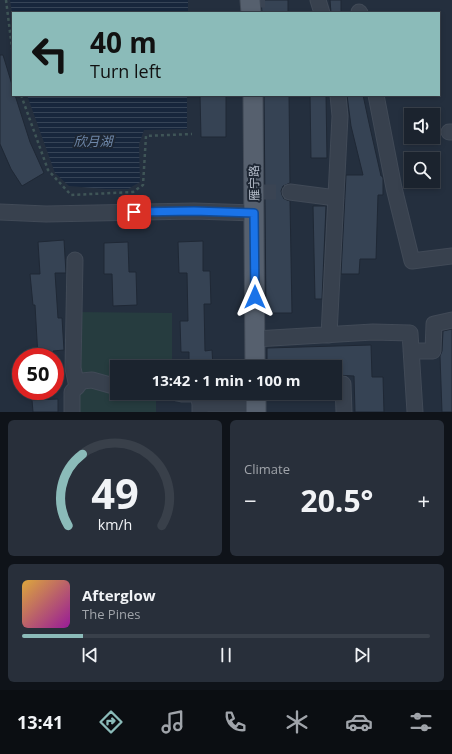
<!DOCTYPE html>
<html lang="en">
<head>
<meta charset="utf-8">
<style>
  :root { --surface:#1b232e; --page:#282f3a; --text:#f1f3f6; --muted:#a0a4aa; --line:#39404a; --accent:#8bbbb9 }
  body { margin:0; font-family:"Open Sans","Noto Sans SC",sans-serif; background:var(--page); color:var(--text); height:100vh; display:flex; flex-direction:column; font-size:15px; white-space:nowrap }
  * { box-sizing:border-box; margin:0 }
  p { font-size:13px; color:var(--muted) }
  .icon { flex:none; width:22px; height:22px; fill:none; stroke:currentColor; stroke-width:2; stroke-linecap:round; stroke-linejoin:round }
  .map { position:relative; height:412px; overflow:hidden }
  .sheet { display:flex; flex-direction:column; gap:8px; padding:8px; background:#0f1319; flex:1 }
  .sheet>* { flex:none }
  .hud { position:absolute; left:12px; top:12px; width:428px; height:84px; border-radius:0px; box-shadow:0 2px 6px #0003,0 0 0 1px var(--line); background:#8bbbb9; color:#111; overflow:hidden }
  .fabs { position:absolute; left:404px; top:108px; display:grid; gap:8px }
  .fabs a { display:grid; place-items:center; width:36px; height:36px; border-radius:0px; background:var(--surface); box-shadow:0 2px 6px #0003,0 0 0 1px var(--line); font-size:20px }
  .speed { position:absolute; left:12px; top:348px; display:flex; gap:8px; font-size:20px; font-weight:700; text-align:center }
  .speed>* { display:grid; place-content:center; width:52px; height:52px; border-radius:50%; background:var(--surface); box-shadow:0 2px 6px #0003,0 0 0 1px var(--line); line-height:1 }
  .speed .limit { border:6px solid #d22; background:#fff; color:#111 }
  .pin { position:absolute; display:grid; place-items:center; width:34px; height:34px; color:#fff; margin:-17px; border-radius:8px; box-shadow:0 2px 6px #0006 }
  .me { position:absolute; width:44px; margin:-22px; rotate:0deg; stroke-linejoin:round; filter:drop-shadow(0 0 3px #0008) }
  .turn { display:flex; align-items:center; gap:14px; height:84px; padding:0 12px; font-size:18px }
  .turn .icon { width:52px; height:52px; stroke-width:2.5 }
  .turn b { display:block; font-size:28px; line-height:34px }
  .big { font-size:30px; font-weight:700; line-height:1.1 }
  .sheet .card { flex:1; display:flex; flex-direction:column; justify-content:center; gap:6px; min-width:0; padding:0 14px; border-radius:6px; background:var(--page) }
  .sheet .dial { align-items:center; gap:0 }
  .dial svg { height:104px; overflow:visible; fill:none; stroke:var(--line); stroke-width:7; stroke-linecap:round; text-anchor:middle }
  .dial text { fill:var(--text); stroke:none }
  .song { display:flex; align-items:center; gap:12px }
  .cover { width:48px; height:48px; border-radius:6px; background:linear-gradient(135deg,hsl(40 70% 55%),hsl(300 70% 35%)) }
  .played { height:4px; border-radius:2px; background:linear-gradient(90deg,var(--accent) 15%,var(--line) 15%) }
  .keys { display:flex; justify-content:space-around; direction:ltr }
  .heat { display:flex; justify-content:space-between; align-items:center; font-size:22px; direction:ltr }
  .sheet .tiles { flex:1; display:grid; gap:8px; grid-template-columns:1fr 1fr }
  .card:last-child { grid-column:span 2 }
  .trip { position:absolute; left:110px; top:360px; width:232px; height:40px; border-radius:0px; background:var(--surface); box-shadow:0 2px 6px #0003,0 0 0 1px var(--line); font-weight:700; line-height:40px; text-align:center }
  .tabs { display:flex; height:64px; justify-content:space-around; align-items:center; background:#0b0e12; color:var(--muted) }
  .tabs .icon { width:28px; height:28px }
  .tabs .on { color:var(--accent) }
  .tabs b { font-size:18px; color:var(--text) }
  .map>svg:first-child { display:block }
</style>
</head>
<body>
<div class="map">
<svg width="452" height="412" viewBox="0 0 452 412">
  <defs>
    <pattern id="water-rules" width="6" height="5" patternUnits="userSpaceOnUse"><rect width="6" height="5" fill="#17263c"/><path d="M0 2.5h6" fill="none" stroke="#364457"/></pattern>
  </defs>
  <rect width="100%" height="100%" fill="#242f3e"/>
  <path fill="#263c3f" d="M 75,312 L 172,313 L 172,367 L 117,367 L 117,393 L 171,393 L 171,394 L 156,394 L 156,412 L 67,412 L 68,363 Z"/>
  <path fill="url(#water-rules)" d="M 10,0 L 188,0 L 188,13 L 13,13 L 13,19 Z
    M 27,95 L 187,95 L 187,129 L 144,130 L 139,144 L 140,182 L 128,189 L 106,189 L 69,186 L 55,173 Z"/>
  <path fill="#364354" stroke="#1f2835" d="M 261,0 L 288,0 L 288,13 L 262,13 Z
    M 330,0 L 341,0 L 341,13 L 331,13 Z
    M 0,55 L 3,55 L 13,88 L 13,95 L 15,95 L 30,142 L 44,173 L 22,186 L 11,169 L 0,144 Z
    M 200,95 L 226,95 L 226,137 L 201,137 Z
    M 264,95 L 289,95 L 290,183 L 283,186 L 281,191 L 282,195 L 284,199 L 290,201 L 292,313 L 266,313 Z
    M 310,95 L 326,95 L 327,158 L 311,158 Z
    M 347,95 L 363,95 L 369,123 L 381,176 L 382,176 L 383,178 L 383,195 L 378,195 L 376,259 L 360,259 L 359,274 L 341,274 L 346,175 L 363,175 L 351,126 Z
    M 313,206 L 326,206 L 322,299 L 315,299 Z
    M 64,240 L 66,273 L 55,273 L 58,318 L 62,318 L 64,350 L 53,351 L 53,357 L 38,357 L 35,305 L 33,305 L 30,274 L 40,274 L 38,242 Z
    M 203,241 L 203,271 L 210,271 L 211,304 L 204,304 L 205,351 L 212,350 L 213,367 L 189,367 L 189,352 L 181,352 L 180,321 L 188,321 L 187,273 L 179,273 L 178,242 Z
    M 128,242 L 129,272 L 136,272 L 137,305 L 113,306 L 112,274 L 104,274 L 104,243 Z
    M 452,329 L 452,412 L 442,412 L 440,356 L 442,351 L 443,331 Z
    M 371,345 L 372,377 L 383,377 L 384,412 L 355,412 L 354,376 L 335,375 L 335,367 L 267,367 L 267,348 Z
    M 58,399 L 58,412 L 33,412 L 32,400 Z"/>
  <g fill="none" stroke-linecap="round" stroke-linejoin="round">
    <path stroke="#3a4453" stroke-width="15" stroke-dasharray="15 8" stroke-linecap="butt" d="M 259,0 L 265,0
      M 261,192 L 290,192"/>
    <defs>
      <path id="minor" d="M 318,0 L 322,13
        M 359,12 L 360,13
        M 376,95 L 394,188 L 412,261 L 452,256
        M 449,132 L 452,132
        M 290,192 L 336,198
        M 0,212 L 46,214 L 194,211 L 254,213
        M 75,260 L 73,368 L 77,387
        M 329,335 L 340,116 L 338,95
        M 255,339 L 373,332 L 410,333 L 415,412
        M 411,351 L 433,351 L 434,324 L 452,320
        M 335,384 L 343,384 L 344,412
        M 177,393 L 182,394 L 198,394 L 200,404
        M 72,412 L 72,392 L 82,381 L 92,380 L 117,387
        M 200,412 L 200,404 L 256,404"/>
      <path id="major" d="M 250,0 L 251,13
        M 253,95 L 255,367
        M 256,393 L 256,412"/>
    </defs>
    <use href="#minor" stroke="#414a57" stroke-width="17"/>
    <use href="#major" stroke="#414a57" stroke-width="21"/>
    <path stroke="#3f5557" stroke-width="2.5" stroke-dasharray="3 3" stroke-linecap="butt" d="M 6,0 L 13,56
      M 21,95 L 48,170 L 71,195 L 133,192 L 143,185 L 146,136 L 192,134"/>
    <use href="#minor" stroke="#38414e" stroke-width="15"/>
    <use href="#major" stroke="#56606e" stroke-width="19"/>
  </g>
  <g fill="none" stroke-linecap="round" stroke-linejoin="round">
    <defs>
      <path id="route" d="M 134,212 L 194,211 L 254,213 L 255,297"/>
    </defs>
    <use href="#route" stroke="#114b97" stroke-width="10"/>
    <use href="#route" stroke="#1a73e8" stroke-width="7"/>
  </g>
  <g text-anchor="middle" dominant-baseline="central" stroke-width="4" stroke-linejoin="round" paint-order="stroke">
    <g font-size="12" fill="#b4bcc9" stroke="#1d2633">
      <text transform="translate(254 183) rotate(-91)">雁宁路</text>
    </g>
    <g font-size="13" font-style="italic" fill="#6d86a8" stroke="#1d2633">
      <text x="93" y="141">欣月湖</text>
    </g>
  </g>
</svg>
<div class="fabs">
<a><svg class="icon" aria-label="sound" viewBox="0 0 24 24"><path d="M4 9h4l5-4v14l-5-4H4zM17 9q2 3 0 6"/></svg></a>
<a><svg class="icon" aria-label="search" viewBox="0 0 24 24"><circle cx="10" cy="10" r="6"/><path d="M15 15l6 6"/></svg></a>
</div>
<div class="speed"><div class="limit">50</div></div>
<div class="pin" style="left:134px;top:212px;background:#d93025"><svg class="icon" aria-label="arrive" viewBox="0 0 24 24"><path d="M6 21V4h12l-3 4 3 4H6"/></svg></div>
<svg class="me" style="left:255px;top:297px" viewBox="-20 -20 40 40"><path d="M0-17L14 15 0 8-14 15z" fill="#1a73e8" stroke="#fff" stroke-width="4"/></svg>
<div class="trip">13:42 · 1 min · 100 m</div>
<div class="hud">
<div class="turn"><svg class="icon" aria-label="left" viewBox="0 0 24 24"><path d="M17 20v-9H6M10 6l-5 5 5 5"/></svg><div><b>40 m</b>Turn left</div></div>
</div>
</div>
<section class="sheet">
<div class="tiles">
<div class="card dial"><svg viewBox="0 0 100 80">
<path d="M14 69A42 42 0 1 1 86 69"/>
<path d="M14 69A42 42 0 0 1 25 14" stroke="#8bbbb9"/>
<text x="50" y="56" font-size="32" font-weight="700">49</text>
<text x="50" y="72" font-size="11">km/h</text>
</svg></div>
<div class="card"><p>Climate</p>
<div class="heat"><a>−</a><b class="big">20.5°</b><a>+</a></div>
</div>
<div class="card">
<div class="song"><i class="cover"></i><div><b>Afterglow</b><p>The Pines</p></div></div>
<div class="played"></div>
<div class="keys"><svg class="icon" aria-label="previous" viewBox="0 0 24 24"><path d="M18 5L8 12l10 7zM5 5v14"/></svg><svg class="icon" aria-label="pause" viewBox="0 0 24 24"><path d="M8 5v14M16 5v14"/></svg><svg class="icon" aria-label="next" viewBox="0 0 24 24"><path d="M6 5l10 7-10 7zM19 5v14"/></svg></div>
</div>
</div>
</section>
<nav class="tabs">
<b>13:41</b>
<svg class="icon on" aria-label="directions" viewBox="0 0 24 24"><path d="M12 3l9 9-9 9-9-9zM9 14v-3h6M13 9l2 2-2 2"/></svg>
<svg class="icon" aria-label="music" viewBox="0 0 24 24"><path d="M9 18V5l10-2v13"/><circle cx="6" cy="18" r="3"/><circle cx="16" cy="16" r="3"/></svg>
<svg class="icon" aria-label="phone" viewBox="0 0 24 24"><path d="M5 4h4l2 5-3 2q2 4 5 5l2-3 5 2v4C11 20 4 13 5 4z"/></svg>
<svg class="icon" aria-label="climate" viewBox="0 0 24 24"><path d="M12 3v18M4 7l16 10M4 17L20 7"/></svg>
<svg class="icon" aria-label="car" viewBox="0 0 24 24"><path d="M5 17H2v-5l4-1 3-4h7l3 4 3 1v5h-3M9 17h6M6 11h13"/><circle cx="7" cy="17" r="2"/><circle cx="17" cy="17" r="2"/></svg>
<svg class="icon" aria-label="filters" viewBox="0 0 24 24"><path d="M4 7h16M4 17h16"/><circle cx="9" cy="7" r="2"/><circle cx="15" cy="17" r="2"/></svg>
</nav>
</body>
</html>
